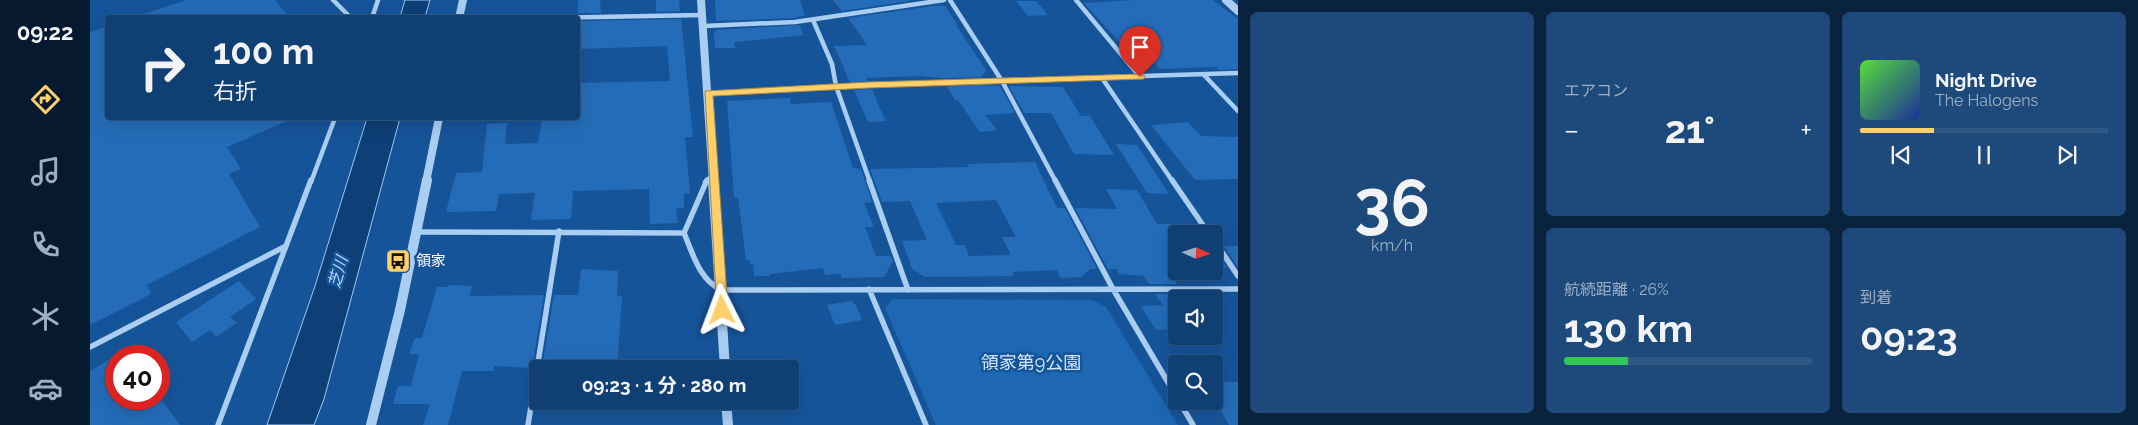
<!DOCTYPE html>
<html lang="ja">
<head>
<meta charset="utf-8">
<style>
  :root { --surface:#103f73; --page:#1e4a7b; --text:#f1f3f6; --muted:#9cafc4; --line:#305885; --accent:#ffcf6b }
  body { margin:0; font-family:Raleway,"Noto Sans JP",sans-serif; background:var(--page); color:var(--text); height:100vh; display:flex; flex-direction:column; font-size:19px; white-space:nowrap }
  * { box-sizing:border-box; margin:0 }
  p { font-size:16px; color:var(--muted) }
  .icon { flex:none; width:28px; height:28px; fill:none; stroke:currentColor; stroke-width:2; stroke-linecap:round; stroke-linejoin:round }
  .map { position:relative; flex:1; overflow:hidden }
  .drawer { display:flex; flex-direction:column; gap:12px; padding:12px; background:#09233f; width:900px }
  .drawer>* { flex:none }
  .top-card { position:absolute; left:15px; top:15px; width:475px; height:105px; border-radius:5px; box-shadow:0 5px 20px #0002,0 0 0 1px var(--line); background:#103f73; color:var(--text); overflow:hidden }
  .needle { width:32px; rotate:93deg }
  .tools { position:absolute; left:1078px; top:225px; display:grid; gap:10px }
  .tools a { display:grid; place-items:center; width:55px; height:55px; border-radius:5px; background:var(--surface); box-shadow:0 5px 20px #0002,0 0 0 1px var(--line); font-size:25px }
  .speed { position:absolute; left:15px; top:345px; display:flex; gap:10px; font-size:25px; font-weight:700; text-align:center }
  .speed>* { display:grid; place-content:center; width:65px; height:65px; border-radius:50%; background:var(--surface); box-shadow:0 5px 20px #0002,0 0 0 1px var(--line); line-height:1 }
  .speed .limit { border:8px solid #d22; background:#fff; color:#111 }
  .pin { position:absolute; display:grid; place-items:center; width:42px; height:42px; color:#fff; margin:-51px -21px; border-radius:50% 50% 50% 0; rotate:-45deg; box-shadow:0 0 5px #0007 }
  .pin .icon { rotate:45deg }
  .me { position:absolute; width:55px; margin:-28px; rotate:357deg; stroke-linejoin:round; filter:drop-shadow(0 0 4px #0008) }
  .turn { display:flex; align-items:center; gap:18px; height:105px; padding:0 25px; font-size:22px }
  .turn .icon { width:65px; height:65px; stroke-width:2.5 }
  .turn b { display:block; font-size:35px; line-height:42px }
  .big { font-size:38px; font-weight:700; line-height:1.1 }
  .drawer .card { flex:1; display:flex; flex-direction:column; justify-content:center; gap:8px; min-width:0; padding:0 18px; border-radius:8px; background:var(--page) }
  .drawer .dial { align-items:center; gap:0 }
  .dial b { font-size:65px; line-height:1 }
  .song { display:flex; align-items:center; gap:15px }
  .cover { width:60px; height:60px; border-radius:8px; background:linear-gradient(135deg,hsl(110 70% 55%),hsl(230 70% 35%)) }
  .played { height:5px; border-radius:2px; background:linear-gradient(90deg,var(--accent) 30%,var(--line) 30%) }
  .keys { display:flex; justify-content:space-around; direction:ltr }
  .heat { display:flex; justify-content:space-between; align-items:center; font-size:28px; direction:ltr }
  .charge { height:8px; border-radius:4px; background:linear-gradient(90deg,#34c759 26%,var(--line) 0) }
  .drawer .tiles { flex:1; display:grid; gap:12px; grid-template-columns:repeat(3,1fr) }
  .card:first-child { grid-row:span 2 }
  .trip { position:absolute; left:439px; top:360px; width:270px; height:50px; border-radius:5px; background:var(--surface); box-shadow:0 5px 20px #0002,0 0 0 1px var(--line); font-weight:700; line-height:50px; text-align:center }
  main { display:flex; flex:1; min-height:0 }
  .tabs { display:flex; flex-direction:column; width:90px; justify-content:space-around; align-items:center; background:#06192e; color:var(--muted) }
  .tabs .icon { width:35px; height:35px }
  .tabs .current { color:var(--accent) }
  .tabs b { font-size:22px; color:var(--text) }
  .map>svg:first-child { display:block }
</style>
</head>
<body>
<main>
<nav class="tabs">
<b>09:22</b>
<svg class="icon current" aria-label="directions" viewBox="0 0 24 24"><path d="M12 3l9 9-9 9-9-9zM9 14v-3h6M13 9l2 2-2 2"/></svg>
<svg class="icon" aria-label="music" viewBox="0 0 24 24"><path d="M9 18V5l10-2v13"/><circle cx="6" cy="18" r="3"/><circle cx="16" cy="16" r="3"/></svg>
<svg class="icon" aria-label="phone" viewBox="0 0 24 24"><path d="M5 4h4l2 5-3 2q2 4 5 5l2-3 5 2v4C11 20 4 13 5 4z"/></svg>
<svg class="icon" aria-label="climate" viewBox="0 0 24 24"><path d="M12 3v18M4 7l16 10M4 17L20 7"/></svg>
<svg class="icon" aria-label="car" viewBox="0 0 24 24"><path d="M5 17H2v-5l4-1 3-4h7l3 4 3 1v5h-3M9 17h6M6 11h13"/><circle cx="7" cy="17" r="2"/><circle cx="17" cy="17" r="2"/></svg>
</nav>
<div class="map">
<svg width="1148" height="425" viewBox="0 0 1148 425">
  <rect width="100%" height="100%" fill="#165499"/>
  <path fill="#1e67b3" d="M 802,299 L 1002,300 L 1016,307 L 1088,425 L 846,425 L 795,308 Z"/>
  <path fill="#0e3f76" stroke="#9dc9f5" d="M 315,0 L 340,0 L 335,17 L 310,17 Z
    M 277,118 L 310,118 L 234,399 L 224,425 L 177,425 L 225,286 Z"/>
  <path fill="#246cb8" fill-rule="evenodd" d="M 97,0 L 185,0 L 200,18 L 53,18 L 53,14 Z
    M 488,0 L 510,0 L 511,13 L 488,13 Z
    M 566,0 L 589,0 L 590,11 L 566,12 Z
    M 625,0 L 710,0 L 715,15 L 705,18 L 626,21 Z
    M 743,0 L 819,0 L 819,1 L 752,11 Z
    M 1044,0 L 1123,0 L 1148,19 L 1148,69 L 1129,70 L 1126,67 L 1070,69 L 1063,61 L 1047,61 L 994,3 Z
    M 926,1 L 946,1 L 958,15 L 938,16 Z
    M 843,6 L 855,6 L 868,25 L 866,25 L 896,70 L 892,77 L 853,78 L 831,76 L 776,78 L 778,82 L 760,82 L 744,46 L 777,45 L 758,18 Z
    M 591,19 L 603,137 L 595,137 L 600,193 L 594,194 L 594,208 L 586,208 L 588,223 L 560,224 L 559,189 L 483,191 L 481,219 L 441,220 L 445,193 L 409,194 L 406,211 L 356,212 L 366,173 L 392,172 L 397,124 L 417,123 L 415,144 L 448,143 L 452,118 L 488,118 L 488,83 L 580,81 L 577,46 L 488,49 L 488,21 Z
    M 709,25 L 714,35 L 644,42 L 645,48 L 625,48 L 624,34 L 626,30 Z
    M 18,26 L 18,118 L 204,118 L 137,147 L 151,169 L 139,174 L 170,227 L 57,285 L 61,294 L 0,325 L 0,32 Z
    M 888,85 L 910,86 L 925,113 L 895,115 L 907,130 L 890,132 L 868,100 L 865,100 L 857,86 Z
    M 919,86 L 973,87 L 991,116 L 1000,116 L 1024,155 L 984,154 L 961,113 L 934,113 Z
    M 782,89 L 789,106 L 796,121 L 778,122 L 764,90 Z
    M 700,98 L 701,104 L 741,102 L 763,168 L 771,169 L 782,202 L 774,203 L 784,227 L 775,227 L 786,256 L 801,256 L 803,261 L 794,277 L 751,278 L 751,274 L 735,275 L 733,268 L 680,274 L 680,276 L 664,276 L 663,264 L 660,264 L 660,260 L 656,260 L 648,198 L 644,197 L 637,101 Z
    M 1098,122 L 1111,136 L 1148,137 L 1148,179 L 1105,180 L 1061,125 Z
    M 1026,144 L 1047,145 L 1079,194 L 1057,193 Z
    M 945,162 L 967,208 L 975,208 L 1007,269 L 1000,269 L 991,277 L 971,278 L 967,270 L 922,272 L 924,276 L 835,277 L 822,269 L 812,241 L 837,240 L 820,201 L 792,202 L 780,169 L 879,167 L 877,164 ZM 906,200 L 926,237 L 912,237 L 921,255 L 879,256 L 875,245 L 866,245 L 846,203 Z
    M 1016,189 L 1047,190 L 1067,224 L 1086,224 L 1086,284 L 1059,284 L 1054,276 L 1029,274 L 1027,269 L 1018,269 L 985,208 L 1027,209 Z
    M 1134,246 L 1148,246 L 1148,268 Z
    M 1124,248 L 1137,268 L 1124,268 Z
    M 491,269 L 528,271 L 527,296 L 532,296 L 527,369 L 452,368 L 464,295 L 488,295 Z
    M 149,281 L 166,299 L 140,317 L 147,323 L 126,337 L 120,330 L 102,342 L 86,322 Z
    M 359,285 L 382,286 L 380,296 L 454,295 L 442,368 L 404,366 L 404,371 L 372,371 L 358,425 L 333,425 L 340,404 L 303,404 L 308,386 L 321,386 L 329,354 L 319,354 L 325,338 L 332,338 L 347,287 L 358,287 Z
    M 1065,294 L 1086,294 L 1086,329 L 1066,330 L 1051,306 L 1073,305 Z
    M 761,301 L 766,305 L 772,320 L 745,325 L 737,305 Z
    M 26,355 L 26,399 L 71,399 L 90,425 L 0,425 L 0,371 Z
    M 1124,382 L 1148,382 L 1148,425 L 1139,425 L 1130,409 L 1124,410 Z"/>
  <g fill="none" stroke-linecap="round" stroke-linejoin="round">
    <path stroke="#aacdf2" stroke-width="4.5" d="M 243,0 L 261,18
      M 860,0 L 912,81 L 966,182
      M 986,0 L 1050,77
      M 282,18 L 288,0
      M 454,18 L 612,15
      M 723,20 L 742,64 L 746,86 L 780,182
      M 614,26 L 705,22 L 854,0
      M 1114,75 L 1148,111
      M 1012,78 L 1083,182
      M 618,94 L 828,83 L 1148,73
      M 221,182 L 245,118
      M 615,182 L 622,176"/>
    <path stroke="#aacdf2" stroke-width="5.5" d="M 779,180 L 818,290
      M 965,180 L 1023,289 L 1086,396
      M 1082,180 L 1119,234
      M 327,232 L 594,233 C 603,254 609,279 631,290 L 1148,289
      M 594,233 L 617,180
      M 1124,240 L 1148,276
      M 779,289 L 836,425
      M 0,347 L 196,246
      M 1089,401 L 1103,425
      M 128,425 L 221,180
      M 438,425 L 469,231"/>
    <path stroke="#aacdf2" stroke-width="8" d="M 611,0 L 623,182
      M 1136,0 L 1148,11
      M 369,18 L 373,0
      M 336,182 L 349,118"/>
    <path stroke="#aacdf2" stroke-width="10" d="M 623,180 L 635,369
      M 636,401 L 638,425
      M 281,425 L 310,310 L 337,180"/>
  </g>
  <path fill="#ffcf6b" stroke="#a68746" d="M 1050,74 L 1055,77 L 1054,79 L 779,88 L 623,96 L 638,310 L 636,313 L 627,313 L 615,91 L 779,82 Z"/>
  <defs>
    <symbol id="bus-square" viewBox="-11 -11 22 22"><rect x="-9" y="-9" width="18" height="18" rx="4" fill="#ffcf6b" stroke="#165499"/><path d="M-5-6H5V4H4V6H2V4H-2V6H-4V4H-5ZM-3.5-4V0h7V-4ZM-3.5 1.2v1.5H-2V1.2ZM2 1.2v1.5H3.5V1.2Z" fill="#111"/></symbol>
  </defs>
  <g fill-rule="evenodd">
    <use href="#bus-square" x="294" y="247" width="28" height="28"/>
  </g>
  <g text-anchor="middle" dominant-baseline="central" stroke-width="5" stroke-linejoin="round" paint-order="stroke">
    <g font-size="15" fill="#fff" stroke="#165499" text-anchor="start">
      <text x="326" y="261">領家</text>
    </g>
    <g font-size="16" font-style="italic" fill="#b7d7f9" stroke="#165499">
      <text transform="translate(248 272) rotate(-74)">芝川</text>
    </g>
    <g font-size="18" fill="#d2e7fc" stroke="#165499">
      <text x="941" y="362">領家第9公園</text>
    </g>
  </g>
</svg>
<div class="tools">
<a><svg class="needle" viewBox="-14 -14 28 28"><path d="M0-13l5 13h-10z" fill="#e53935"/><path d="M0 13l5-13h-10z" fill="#9cafc4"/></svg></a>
<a><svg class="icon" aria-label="sound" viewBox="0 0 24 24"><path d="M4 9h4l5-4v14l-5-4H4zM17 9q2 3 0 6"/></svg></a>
<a><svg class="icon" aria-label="search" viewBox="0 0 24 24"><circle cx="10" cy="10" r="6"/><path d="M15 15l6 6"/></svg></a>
</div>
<div class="speed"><div class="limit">40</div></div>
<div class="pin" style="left:1050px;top:77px;background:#d93025"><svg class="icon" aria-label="arrive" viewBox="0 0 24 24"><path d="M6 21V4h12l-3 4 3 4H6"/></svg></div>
<svg class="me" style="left:632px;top:310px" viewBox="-20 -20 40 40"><path d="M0-17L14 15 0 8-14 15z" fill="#ffcf6b" stroke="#fff" stroke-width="4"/></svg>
<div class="trip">09:23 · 1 分 · 280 m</div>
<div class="top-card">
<div class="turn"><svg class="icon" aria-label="right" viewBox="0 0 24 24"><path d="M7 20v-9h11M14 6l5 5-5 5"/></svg><div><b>100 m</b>右折</div></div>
</div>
</div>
<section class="drawer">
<div class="tiles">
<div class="card dial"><b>36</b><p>km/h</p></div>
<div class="card"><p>エアコン</p>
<div class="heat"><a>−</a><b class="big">21°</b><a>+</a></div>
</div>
<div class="card">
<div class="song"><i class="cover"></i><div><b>Night Drive</b><p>The Halogens</p></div></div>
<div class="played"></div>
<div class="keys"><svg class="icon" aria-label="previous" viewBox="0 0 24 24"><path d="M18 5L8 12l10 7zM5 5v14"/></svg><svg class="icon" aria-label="pause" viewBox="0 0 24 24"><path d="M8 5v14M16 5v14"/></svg><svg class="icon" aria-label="next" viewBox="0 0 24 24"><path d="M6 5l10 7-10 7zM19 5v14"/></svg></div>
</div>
<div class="card"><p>航続距離 · 26%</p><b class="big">130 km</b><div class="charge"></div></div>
<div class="card"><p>到着</p><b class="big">09:23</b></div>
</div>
</section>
</main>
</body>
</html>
